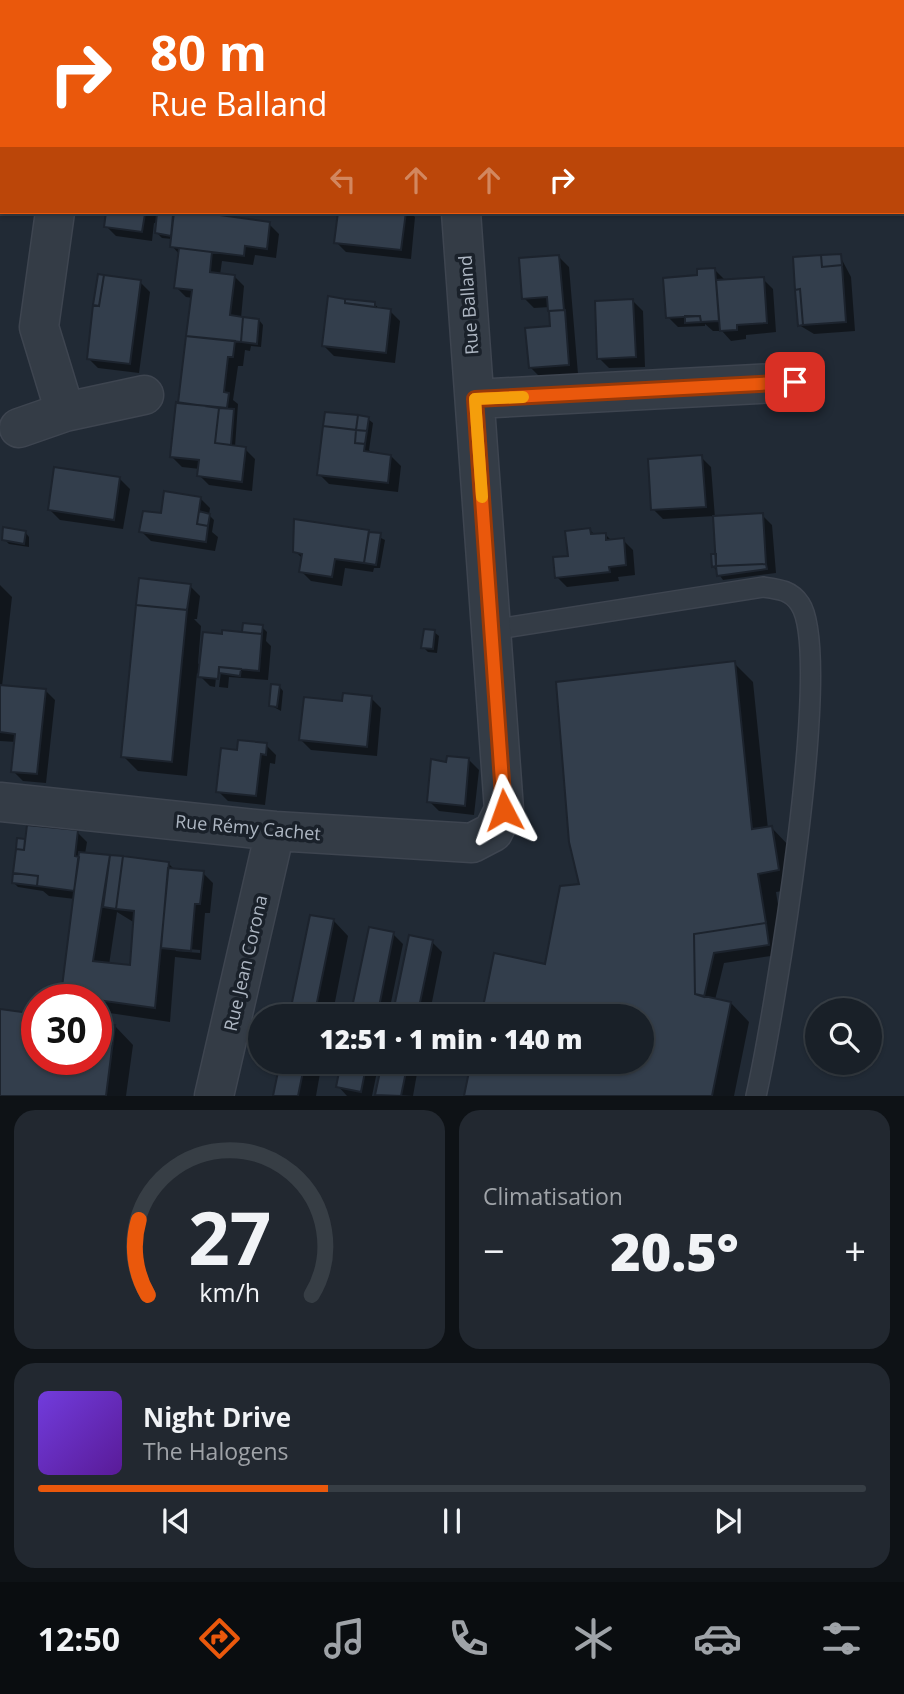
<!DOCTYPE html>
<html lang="fr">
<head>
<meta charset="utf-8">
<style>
  :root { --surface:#192028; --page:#222830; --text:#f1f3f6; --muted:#9fa3a8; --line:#373e45; --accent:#ea580c }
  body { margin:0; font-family:"Open Sans",sans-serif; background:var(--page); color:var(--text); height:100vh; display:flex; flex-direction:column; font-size:26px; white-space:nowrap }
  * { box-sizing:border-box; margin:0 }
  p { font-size:23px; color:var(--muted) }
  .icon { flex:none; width:38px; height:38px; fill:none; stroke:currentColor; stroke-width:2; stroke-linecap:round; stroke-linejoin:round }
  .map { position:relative; height:1096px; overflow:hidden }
  .details { display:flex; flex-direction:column; gap:14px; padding:14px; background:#0e1216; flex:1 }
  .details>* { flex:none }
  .top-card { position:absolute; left:0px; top:0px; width:905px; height:214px; box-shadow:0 2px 5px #0004,0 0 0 2px var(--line); background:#ea580c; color:#fff; overflow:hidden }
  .fabs { position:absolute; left:805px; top:998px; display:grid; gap:14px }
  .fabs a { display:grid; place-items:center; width:77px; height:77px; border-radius:50%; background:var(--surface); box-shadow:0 2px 5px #0004,0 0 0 2px var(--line); font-size:35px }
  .speed { position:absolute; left:21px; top:984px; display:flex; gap:14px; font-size:35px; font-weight:700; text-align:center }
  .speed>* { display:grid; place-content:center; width:91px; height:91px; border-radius:50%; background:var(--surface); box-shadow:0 2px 5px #0004,0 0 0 2px var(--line); line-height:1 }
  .speed .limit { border:10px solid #d22; background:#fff; color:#111 }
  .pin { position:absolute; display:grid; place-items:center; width:60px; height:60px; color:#fff; margin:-30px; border-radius:14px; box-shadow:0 4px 10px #0006 }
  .me { position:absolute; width:77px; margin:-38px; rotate:356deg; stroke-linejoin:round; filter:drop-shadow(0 0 5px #0008) }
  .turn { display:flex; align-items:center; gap:24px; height:147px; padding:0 35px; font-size:32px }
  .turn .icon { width:91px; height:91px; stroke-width:2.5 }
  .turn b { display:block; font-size:49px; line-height:60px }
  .lanes { display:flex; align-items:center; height:66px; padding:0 35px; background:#0003; justify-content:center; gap:35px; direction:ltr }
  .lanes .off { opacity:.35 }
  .big { font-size:52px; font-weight:800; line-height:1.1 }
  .details .tile { flex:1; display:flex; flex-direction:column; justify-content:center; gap:10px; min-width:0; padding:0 24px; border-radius:21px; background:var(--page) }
  .details .dial { align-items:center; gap:0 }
  .dial svg { height:182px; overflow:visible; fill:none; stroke:var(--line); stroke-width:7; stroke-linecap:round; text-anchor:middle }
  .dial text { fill:var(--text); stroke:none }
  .song { display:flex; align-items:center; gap:21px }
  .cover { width:84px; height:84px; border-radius:10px; background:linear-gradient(135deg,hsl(260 70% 55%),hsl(270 70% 35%)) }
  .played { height:7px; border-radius:4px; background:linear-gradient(90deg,var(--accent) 35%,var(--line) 35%) }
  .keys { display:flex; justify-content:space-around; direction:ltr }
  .heat { display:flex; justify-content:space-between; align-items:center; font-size:38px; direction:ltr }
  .details .tiles { flex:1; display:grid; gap:14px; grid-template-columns:1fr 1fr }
  .tile:last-child { grid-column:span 2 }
  .trip { position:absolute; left:248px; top:1004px; width:406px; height:70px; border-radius:35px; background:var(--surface); box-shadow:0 2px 5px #0004,0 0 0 2px var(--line); font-weight:800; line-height:70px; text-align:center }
  .dock { display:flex; height:112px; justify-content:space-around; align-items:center; background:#0a0d10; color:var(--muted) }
  .dock .icon { width:49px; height:49px }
  .dock .on { color:var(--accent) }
  .dock b { font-size:32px; color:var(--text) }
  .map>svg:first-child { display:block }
</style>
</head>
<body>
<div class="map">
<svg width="904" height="1096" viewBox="0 0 904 1096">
  <rect width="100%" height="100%" fill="#212a35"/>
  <path fill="#0007" fill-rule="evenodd" d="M 0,0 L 13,0 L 2,2 L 2,70 Z
    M 71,0 L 214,0 L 213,2 Z
    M 282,0 L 361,0 L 282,2 Z
    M 108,212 L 194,212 L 269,224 L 279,234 L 276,258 L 255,255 L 253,265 L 222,261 L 220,275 L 234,276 L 244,286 L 241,318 L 259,320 L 263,325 L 261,347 L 251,346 L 250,351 L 245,350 L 243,366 L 238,366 L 233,400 L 238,404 L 235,447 L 245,449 L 255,459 L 252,491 L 209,485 L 199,475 L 200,469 L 182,467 L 172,457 L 193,298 L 186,297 L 176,287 L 180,255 L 172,246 L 172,239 L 162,238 L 157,233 L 159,224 L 154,223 L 152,241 L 116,236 L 106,226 Z
    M 340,212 L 410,212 L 415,217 L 411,259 L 346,252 L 336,242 Z
    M 840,256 L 851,277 L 855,331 L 814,334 L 799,325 Z
    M 559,257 L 569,267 L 578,374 L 540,377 L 530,367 L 552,327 L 550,307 L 534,308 L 524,298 Z
    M 715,270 L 725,280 L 763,279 L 773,289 L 776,332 L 746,335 L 746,339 L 731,341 L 722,331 L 713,331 L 705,324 L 705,326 L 678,327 L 668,317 L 699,277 Z
    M 140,282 L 150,292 L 139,373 L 98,368 L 88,358 Z
    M 633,301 L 643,311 L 645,367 L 609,368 L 599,358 Z
    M 374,304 L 380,309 L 390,311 L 400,321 L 395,363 L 334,356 L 324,346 Z
    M 368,419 L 373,423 L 369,450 L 373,454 L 391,456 L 401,466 L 398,492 L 329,484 L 319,474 Z
    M 701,457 L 711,467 L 715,518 L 762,515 L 772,525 L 776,573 L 723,580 L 713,566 L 717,555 L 715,516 L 663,519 L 653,509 Z
    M 120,479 L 130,489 L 123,529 L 60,520 L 50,510 Z
    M 200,498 L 210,508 L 209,515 L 214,520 L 212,532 L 218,537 L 215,551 L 151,541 L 141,531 L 163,515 Z
    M 590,530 L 595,535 L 605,534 L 612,541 L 623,540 L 633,550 L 635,575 L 618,577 L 619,581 L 567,587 L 557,577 Z
    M 25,532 L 29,537 L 29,547 L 9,544 L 4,539 Z
    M 369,532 L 385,540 L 380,568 L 374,568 L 373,572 L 345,568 L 342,586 L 311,581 L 301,571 L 303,559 L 295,551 Z
    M 0,585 L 12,597 L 2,686 L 45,690 L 55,700 L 46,783 L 23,781 L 13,771 L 16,742 L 0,741 Z
    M 190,586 L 200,596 L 197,619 L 194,619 L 201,626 L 198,664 L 262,627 L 267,632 L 266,641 L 271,646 L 268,680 L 229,677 L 228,688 L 219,687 L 221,672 L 217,669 L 215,687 L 210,686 L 197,673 L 187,776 L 138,771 L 123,756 Z
    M 434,632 L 439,636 L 437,653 L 428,652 L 423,647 Z
    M 734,663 L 753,682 L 768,829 L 772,828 L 790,847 L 797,889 L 776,892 L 784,942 L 778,955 L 724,963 L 715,1000 L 731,1003 L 749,1022 L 734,1096 L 466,1096 L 642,1062 L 642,1017 L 546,966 L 581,885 Z
    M 279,686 L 283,691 L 281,711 L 270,705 Z
    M 371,698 L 381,708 L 377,756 L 311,750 L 301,740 Z
    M 266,745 L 276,755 L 275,764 L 270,763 L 265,805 L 228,801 L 218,791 L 239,752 Z
    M 469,760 L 479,770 L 474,815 L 439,811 L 429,801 L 448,764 Z
    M 77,832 L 87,842 L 85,854 L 168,863 L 175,870 L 203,873 L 213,883 L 210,913 L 205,913 L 201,960 L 175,957 L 170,1022 L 96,1011 L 96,999 L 69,999 L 63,994 L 75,899 L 49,896 L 43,891 L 18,887 L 13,882 L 25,841 L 27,843 ZM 117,912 L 135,923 L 131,967 L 109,965 ZM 176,948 L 200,950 L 200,953 L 176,951 Z
    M 312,917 L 334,921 L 348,936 L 332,1017 L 291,1017 Z
    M 393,934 L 403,944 L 388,1017 L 352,1017 Z
    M 432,942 L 442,952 L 429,1017 L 393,1017 Z
    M 0,1011 L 37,1059 L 96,1059 L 115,1026 L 133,1045 L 126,1096 L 0,1096 Z
    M 282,1062 L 322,1062 L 316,1096 L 275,1096 Z
    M 343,1062 L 379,1062 L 372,1096 L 347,1096 L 338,1086 Z
    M 384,1062 L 419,1062 L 413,1096 L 377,1094 Z"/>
  <path fill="#333e4c" stroke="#1c232d" stroke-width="2" d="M 115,0 L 191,0 L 190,2 Z
    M 280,0 L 349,0 L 280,2 Z
    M 618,0 L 658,0 L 658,2 L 618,2 Z
    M 0,23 L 2,23 L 0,57 Z
    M 106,212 L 152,212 L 152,215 L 145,214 L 142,232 L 104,227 Z
    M 174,212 L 198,212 L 270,222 L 267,249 L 245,246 L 244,256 L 170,247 Z
    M 338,212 L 406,212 L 401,250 L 334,243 Z
    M 157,213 L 173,215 L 171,236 L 155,233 Z
    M 179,248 L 212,252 L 210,272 L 235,275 L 230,315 L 243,317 L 241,342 L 186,336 L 192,290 L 174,288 Z
    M 841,254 L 842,265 L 822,267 L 821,255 Z
    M 559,255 L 564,310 L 548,311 L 547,297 L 522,299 L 519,258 Z
    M 821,255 L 822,267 L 842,265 L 846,322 L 803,325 L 800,289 L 795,290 L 793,257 Z
    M 715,268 L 719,321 L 701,322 L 700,316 L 666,318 L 663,278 L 697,275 L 697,269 Z
    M 98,274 L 104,275 L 99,306 L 93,305 Z
    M 104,275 L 141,280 L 130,364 L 87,359 L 93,305 L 99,306 Z
    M 764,277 L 767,323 L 737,325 L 737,330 L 720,331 L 716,280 Z
    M 800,289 L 803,325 L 798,326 L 795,290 Z
    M 328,296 L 345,299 L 345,303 L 391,309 L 386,353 L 322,346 Z
    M 345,299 L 375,302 L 375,307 L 345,303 Z
    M 633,299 L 636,357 L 597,359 L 595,301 Z
    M 565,310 L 569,365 L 529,368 L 525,328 L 550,326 L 549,311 Z
    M 685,316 L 700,316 L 701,322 L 685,323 Z
    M 243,317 L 259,319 L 257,344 L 241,342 Z
    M 186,336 L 235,341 L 233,357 L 228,357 L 224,392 L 229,393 L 227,408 L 178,403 Z
    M 791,355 L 792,362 L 782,373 L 775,373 L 774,357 Z
    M 176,402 L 219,408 L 215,443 L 246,447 L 242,482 L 197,476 L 199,460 L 170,457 Z
    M 219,408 L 234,409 L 231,445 L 215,443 Z
    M 325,412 L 358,415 L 356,430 L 323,426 Z
    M 358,415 L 369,417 L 367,431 L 356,430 Z
    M 323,426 L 356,430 L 355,443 L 365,444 L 364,451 L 391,455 L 388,483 L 317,475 Z
    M 356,430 L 367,431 L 365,444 L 355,443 Z
    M 702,455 L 706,507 L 651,510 L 648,459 Z
    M 54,467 L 120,477 L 114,520 L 48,510 Z
    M 164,491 L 201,497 L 197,524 L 208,526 L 206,542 L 139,532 L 143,511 L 161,513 Z
    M 199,511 L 210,514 L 208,526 L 197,524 Z
    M 763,513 L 766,564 L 716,566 L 713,516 Z
    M 294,519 L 369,530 L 364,563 L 335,559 L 332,577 L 299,572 L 302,554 L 293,552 Z
    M 3,527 L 26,531 L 24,544 L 2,540 Z
    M 590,528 L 591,534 L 606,533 L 606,540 L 624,538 L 626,565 L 609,567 L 610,572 L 555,578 L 553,557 L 568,556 L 565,531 Z
    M 369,532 L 381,533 L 376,565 L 364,563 Z
    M 711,554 L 716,554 L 716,566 L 712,567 Z
    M 766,564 L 767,569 L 717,576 L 716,566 Z
    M 139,578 L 191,584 L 187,610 L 136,605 Z
    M 136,605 L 187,610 L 172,762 L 121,757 Z
    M 243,623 L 263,625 L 262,634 L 242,632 Z
    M 424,629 L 435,630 L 433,649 L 421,648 Z
    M 222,630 L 262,634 L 259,671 L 219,667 L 218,679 L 198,677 L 203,632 L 222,634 Z
    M 735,661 L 752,829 L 772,826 L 779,870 L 758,874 L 766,923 L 694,934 L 695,994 L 731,1002 L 712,1096 L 464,1096 L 471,1062 L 642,1062 L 642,1017 L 481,1017 L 494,953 L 545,964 L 560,886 L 579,884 L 569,842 L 556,682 Z
    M 219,667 L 241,669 L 240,676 L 219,673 Z
    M 271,684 L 280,685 L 277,707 L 269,706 Z
    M 0,685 L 46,689 L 37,774 L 11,772 L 15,734 L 0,732 Z
    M 343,693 L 372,696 L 367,747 L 299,740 L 304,697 L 342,701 Z
    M 238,740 L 267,743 L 266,755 L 261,754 L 256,796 L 216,792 L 221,748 L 237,750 Z
    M 447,756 L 469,758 L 465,806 L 427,802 L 431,759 L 446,762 Z
    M 27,825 L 78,830 L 75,856 L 79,857 L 74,891 L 37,886 L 38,876 L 13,873 L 16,849 L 24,850 Z
    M 17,838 L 25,839 L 24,850 L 16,849 Z
    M 79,852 L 110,855 L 93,961 L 130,965 L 134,911 L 116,909 L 123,856 L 169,862 L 155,1008 L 61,995 Z
    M 110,855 L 123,856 L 116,909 L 103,907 Z
    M 168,868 L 204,871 L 200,904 L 195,904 L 191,951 L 161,948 Z
    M 13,873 L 38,876 L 37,886 L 12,883 Z
    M 310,915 L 334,919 L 314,1017 L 289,1017 Z
    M 766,923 L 769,945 L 714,953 L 704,997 L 695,994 L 694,934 Z
    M 369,927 L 394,932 L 377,1017 L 350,1017 Z
    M 409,935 L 433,940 L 417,1017 L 392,1017 Z
    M 0,1009 L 37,1014 L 37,1059 L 96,1059 L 96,1022 L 115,1025 L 106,1096 L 0,1096 Z
    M 280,1062 L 305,1062 L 298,1096 L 273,1096 Z
    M 341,1062 L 367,1062 L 361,1092 L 336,1087 Z
    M 382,1062 L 408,1062 L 401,1096 L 375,1095 Z"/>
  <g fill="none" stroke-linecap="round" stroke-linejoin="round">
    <defs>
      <path id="lane" d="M 491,630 L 763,587 C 778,589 791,590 800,604 C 835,656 773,1021 756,1096"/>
      <path id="street" d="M 449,0 L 449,2
        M 55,212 L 39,327 L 65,412
        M 475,399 L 795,382
        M 19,428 L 65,412 L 144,395
        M 0,802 L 275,831 L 472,843 L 493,832 L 504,810 L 461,212
        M 214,1096 L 275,831"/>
    </defs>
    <use href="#lane" stroke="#3e4550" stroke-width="22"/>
    <use href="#street" stroke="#3e4550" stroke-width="41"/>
    <use href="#lane" stroke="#343c46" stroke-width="19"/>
    <use href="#street" stroke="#343c46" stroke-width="38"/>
  </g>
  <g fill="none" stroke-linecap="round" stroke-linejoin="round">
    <defs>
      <path id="route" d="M 504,810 L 475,399 L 795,382"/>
    </defs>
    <use href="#route" stroke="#983908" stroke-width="18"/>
    <use href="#route" stroke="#ea580c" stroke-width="12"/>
    <path stroke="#f59e0b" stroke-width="12" d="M 482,497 L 475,399 L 523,397"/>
  </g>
  <g text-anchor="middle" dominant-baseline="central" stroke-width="7" stroke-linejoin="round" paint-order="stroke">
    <g font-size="18" fill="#aeb7c3" stroke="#1a212a">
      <text transform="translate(468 305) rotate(-94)">Rue Balland</text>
      <text transform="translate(248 827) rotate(5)">Rue Rémy Cachet</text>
      <text transform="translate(245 963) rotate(-77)">Rue Jean Corona</text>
    </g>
  </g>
</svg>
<div class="fabs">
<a><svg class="icon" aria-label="search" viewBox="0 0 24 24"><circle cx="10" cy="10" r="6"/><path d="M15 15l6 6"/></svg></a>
</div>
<div class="speed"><div class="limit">30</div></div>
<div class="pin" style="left:795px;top:382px;background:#d93025"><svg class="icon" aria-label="arrive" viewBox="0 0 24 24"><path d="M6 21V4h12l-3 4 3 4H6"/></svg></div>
<svg class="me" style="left:504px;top:810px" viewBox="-20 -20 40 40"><path d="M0-17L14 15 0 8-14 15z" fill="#ea580c" stroke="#fff" stroke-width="4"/></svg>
<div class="trip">12:51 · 1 min · 140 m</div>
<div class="top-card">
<div class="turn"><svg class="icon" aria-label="right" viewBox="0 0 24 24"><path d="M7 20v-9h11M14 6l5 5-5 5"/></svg><div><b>80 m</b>Rue Balland</div></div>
<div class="lanes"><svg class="icon off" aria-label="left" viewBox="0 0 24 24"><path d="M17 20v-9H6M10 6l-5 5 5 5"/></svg><svg class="icon off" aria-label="ahead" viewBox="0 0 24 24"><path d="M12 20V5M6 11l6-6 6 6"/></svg><svg class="icon off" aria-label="ahead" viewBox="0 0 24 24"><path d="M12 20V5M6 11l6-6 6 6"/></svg><svg class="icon" aria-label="right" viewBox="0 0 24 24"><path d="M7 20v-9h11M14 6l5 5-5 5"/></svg></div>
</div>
</div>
<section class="details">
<div class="tiles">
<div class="tile dial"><svg viewBox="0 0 100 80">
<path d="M14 69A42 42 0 1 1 86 69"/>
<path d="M14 69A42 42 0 0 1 10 36" stroke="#ea580c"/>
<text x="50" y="56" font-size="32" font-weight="700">27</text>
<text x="50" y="72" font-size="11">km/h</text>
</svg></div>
<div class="tile"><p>Climatisation</p>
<div class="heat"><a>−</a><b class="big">20.5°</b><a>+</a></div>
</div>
<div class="tile">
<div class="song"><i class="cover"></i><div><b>Night Drive</b><p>The Halogens</p></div></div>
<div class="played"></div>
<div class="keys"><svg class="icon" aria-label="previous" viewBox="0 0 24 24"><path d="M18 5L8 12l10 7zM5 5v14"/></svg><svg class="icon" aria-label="pause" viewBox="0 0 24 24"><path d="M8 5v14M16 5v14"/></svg><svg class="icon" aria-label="next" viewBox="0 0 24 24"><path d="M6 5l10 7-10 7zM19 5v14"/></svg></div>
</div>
</div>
</section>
<nav class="dock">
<b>12:50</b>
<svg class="icon on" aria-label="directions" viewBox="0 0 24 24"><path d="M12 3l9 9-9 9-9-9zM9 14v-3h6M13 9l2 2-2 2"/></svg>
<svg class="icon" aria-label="music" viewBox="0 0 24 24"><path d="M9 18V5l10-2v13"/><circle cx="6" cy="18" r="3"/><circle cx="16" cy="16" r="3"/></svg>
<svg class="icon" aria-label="phone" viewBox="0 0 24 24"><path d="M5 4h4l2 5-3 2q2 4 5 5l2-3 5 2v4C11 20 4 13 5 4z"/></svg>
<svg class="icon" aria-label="climate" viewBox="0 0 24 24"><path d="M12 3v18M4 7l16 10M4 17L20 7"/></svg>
<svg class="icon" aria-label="car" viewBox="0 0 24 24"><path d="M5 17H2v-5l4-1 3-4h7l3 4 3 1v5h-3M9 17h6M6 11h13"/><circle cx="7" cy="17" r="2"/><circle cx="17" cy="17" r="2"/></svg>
<svg class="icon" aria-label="filters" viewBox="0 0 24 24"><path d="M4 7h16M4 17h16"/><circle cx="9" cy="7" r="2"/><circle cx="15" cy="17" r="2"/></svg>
</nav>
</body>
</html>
